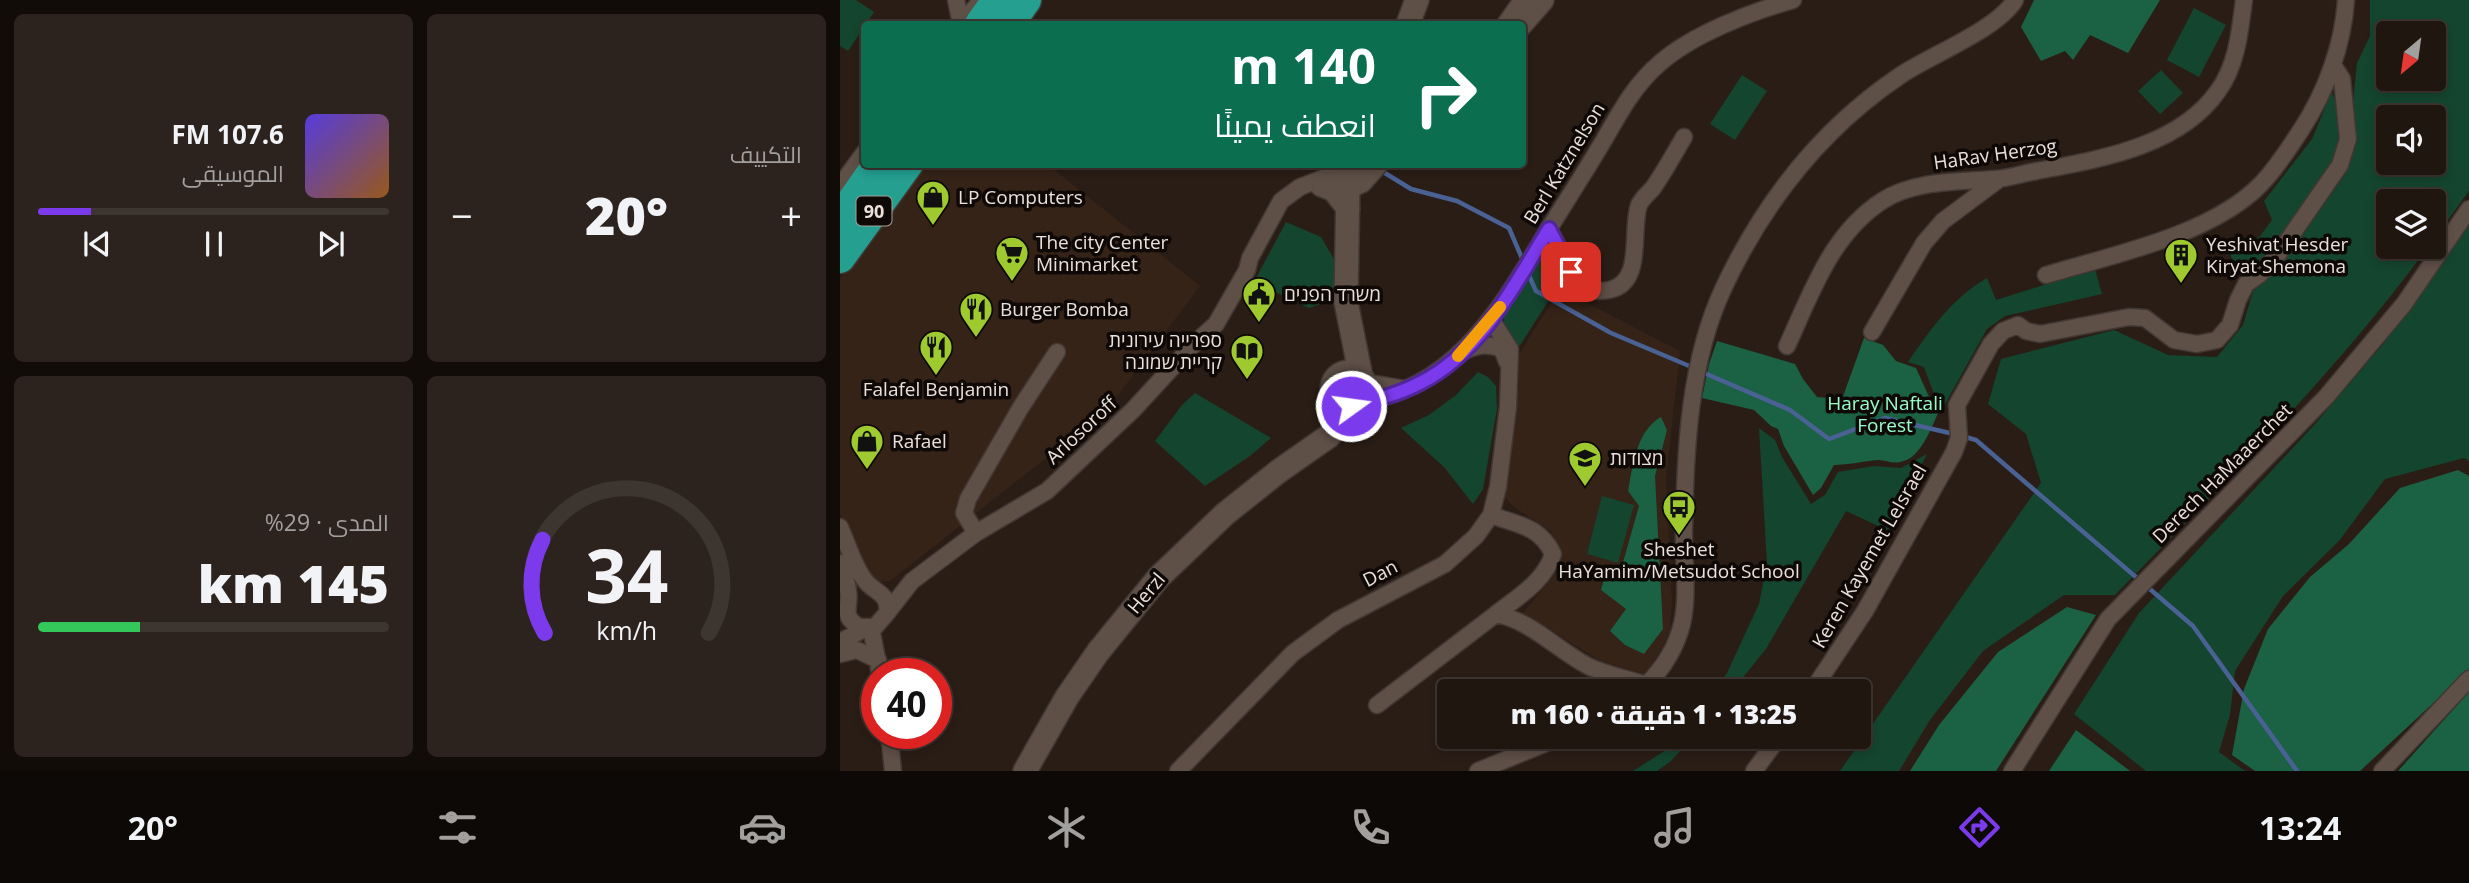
<!DOCTYPE html>
<html lang="ar">
<head>
<meta charset="utf-8">
<style>
  :root { --surface:#201610; --page:#2d231e; --text:#f1f3f6; --muted:#a29f9f; --line:#3d3530; --accent:#7c3aed }
  body { margin:0; font-family:"Open Sans",Cairo,"Noto Sans Hebrew",sans-serif; background:var(--page); color:var(--text); direction:rtl; height:100vh; display:flex; flex-direction:column; font-size:26px; white-space:nowrap }
  * { box-sizing:border-box; margin:0 }
  p { font-size:23px; color:var(--muted) }
  .icon { flex:none; width:38px; height:38px; fill:none; stroke:currentColor; stroke-width:2; stroke-linecap:round; stroke-linejoin:round }
  .map { position:relative; flex:1; overflow:hidden; direction:ltr }
  .details { display:flex; flex-direction:column; gap:14px; padding:14px; background:#120c09; width:840px }
  .details>* { flex:none }
  .hud { position:absolute; left:21px; top:21px; width:665px; height:147px; border-radius:7px; box-shadow:0 4px 10px #0003,0 0 0 2px var(--line); direction:rtl; background:#0b6e4f; color:#fff; overflow:hidden }
  .needle { width:46px; rotate:209deg }
  .buttons { position:absolute; left:1536px; top:21px; display:grid; gap:14px }
  .buttons a { display:grid; place-items:center; width:70px; height:70px; border-radius:7px; background:var(--surface); box-shadow:0 4px 10px #0003,0 0 0 2px var(--line); font-size:35px }
  .speed { position:absolute; left:21px; top:658px; display:flex; gap:14px; font-size:35px; font-weight:700; text-align:center }
  .speed>* { display:grid; place-content:center; width:91px; height:91px; border-radius:50%; background:var(--surface); box-shadow:0 4px 10px #0003,0 0 0 2px var(--line); line-height:1 }
  .speed .limit { border:10px solid #d22; background:#fff; color:#111 }
  .pin { position:absolute; display:grid; place-items:center; width:60px; height:60px; color:#fff; margin:-30px; border-radius:14px; box-shadow:0 4px 10px #0006 }
  .me { position:absolute; width:77px; margin:-38px; rotate:76deg; stroke-linejoin:round; filter:drop-shadow(0 0 5px #0008) }
  .turn { display:flex; align-items:center; gap:24px; height:147px; padding:0 35px; font-size:32px }
  .turn .icon { width:91px; height:91px; stroke-width:2.5 }
  .turn b { display:block; font-size:49px; line-height:60px }
  .big { font-size:52px; font-weight:800; line-height:1.1 }
  .details .tile { flex:1; display:flex; flex-direction:column; justify-content:center; gap:10px; min-width:0; padding:0 24px; border-radius:10px; background:var(--page) }
  .details .dial { align-items:center; gap:0 }
  .dial svg { height:182px; overflow:visible; fill:none; stroke:var(--line); stroke-width:7; stroke-linecap:round; text-anchor:middle }
  .dial text { fill:var(--text); stroke:none }
  .song { display:flex; align-items:center; gap:21px }
  .cover { width:84px; height:84px; border-radius:10px; background:linear-gradient(135deg,hsl(250 70% 55%),hsl(30 70% 35%)) }
  .played { height:7px; border-radius:4px; background:linear-gradient(90deg,var(--accent) 15%,var(--line) 15%) }
  .keys { display:flex; justify-content:space-around; direction:ltr }
  .heat { display:flex; justify-content:space-between; align-items:center; font-size:38px; direction:ltr }
  .charge { height:10px; border-radius:5px; background:linear-gradient(90deg,#34c759 29%,var(--line) 0) }
  .details .tiles { flex:1; display:grid; gap:14px; grid-template-columns:repeat(2,1fr) }
  .trip { position:absolute; left:597px; top:679px; width:434px; height:70px; border-radius:7px; background:var(--surface); box-shadow:0 4px 10px #0003,0 0 0 2px var(--line); font-weight:800; line-height:70px; text-align:center; direction:rtl }
  .tab-bar { display:flex; height:112px; justify-content:space-around; align-items:center; background:#0d0906; color:var(--muted) }
  .tab-bar .icon { width:49px; height:49px }
  .tab-bar .selected { color:var(--accent) }
  .tab-bar b { font-size:32px; color:var(--text) }
  main { display:flex; flex:1; min-height:0 }
  .map>svg:first-child { display:block }
</style>
</head>
<body>
<main>
<div class="map">
<svg width="1629" height="771" viewBox="0 0 1629 771">
  <rect width="100%" height="100%" fill="#2a1d16"/>
  <path fill="#352317" d="M 207,164 L 360,286 L 267,410 L 50,581 L 31,582 L 0,514 L 0,279 L 86,165 Z
    M 720,289 L 840,351 L 826,480 L 832,601 L 830,631 L 822,648 L 805,675 L 757,659 L 683,613 L 718,571 L 720,554 L 712,532 L 673,506 L 663,495 L 679,385 L 678,356 Z"/>
  <path fill="#14452f" fill-rule="evenodd" d="M 0,0 L 16,0 L 34,12 L 8,51 L 0,46 Z
    M 1530,0 L 1629,0 L 1629,191 L 1594,239 L 1594,201 L 1549,201 L 1549,247 L 1588,247 C 1496,373 1384,483 1275,595 L 1224,595 L 1143,651 L 1090,720 L 1059,771 L 1000,771 L 1201,483 L 1186,434 L 1148,404 L 1161,359 L 1274,330 L 1328,355 L 1377,357 L 1403,325 L 1413,291 L 1441,266 L 1506,173 L 1517,63 L 1530,36 ZM 1549,33 L 1594,33 L 1594,79 L 1549,79 ZM 1549,117 L 1594,117 L 1594,163 L 1549,163 Z
    M 1354,8 L 1386,25 L 1359,77 L 1327,60 Z
    M 1321,70 L 1343,93 L 1320,114 L 1298,91 Z
    M 902,75 L 927,91 L 895,140 L 870,124 Z
    M 1492,91 L 1501,120 L 1502,148 L 1433,256 L 1414,269 L 1400,271 L 1390,255 L 1420,236 L 1432,220 L 1424,201 L 1472,139 Z
    M 446,222 L 481,237 L 497,264 L 493,290 L 486,302 L 469,308 L 414,282 Z
    M 1629,223 L 1629,461 L 1624,458 L 1545,479 L 1499,541 L 1443,596 L 1395,671 L 1390,715 L 1379,752 L 1405,771 L 1306,771 L 1234,714 L 1299,613 L 1475,424 L 1544,343 Z
    M 707,245 L 722,280 L 675,353 L 663,331 L 664,316 Z
    M 1255,269 L 1262,294 L 1165,316 L 1147,329 L 1104,406 L 1095,397 L 1084,367 L 1068,362 C 1091,329 1111,299 1147,278 L 1156,300 Z
    M 638,372 L 648,377 L 656,386 L 657,409 L 643,489 L 633,504 L 604,467 L 561,428 L 589,415 L 616,395 Z
    M 355,393 L 431,438 L 410,456 L 365,486 L 315,441 L 342,405 Z
    M 919,428 L 935,440 L 942,457 L 971,504 L 985,495 L 998,472 L 1034,466 L 1061,468 L 1087,454 L 1049,531 L 1006,511 L 926,649 L 892,691 L 874,691 L 887,673 L 919,604 L 927,563 Z
    M 762,496 L 794,505 L 778,563 L 747,554 Z
    M 838,737 L 853,737 L 831,761 L 817,771 L 793,771 L 826,750 Z"/>
  <path fill="#1b6143" d="M 1194,0 L 1320,0 L 1288,53 L 1250,35 L 1233,60 L 1225,51 L 1201,61 L 1181,27 Z
    M 1024,338 L 1043,345 L 1056,361 L 1076,368 L 1090,399 L 1099,411 C 1091,428 1081,459 1060,462 C 1053,464 1045,460 1038,460 C 1023,461 1009,465 994,465 L 981,488 L 973,495 L 944,446 L 938,429 L 931,426 L 914,410 L 862,398 L 869,364 L 877,341 L 955,364 L 963,379 L 977,397 L 1002,399 Z
    M 821,417 L 827,430 L 815,476 L 823,629 L 804,654 L 785,645 L 770,631 L 786,609 L 761,590 L 767,569 L 780,573 L 799,506 L 788,491 C 793,466 796,431 821,417 Z
    M 1618,470 L 1629,476 L 1629,670 L 1520,771 L 1415,771 L 1392,755 L 1404,689 L 1428,629 L 1470,577 L 1509,544 L 1560,488 Z
    M 1227,607 L 1256,615 L 1156,771 L 1070,771 L 1099,725 L 1158,652 Z
    M 1629,692 L 1629,771 L 1558,771 Z
    M 1236,730 L 1290,771 L 1209,771 Z"/>
  <g fill="none" stroke-linecap="round" stroke-linejoin="round">
    <path stroke="#496193" stroke-width="4.5" d="M 540,170 L 571,189 L 617,201 L 669,228 L 684,263
      M 687,271 L 696,291 L 771,333 L 854,368
      M 862,372 L 950,410 L 989,439 L 1045,418 L 1114,434
      M 1122,436 L 1136,440 L 1353,626 L 1457,771"/>
    <defs>
      <path id="street" d="M 116,0 L 121,24
        M 121,24 L 140,2
        M 665,24 L 682,0
        M 0,186 L 24,153
        M 709,229 L 738,285 C 748,291 758,292 769,290 C 805,283 790,230 799,205 C 802,198 809,193 813,188 C 824,172 834,154 844,137
        M 1206,275 C 1272,255 1371,235 1420,185 C 1436,169 1449,148 1461,130 C 1486,92 1503,45 1506,0
        M 1032,332 L 1084,243 L 1103,221 L 1158,180
        M 947,346 C 971,294 991,234 1042,201 C 1074,180 1119,182 1156,179 C 1170,178 1184,173 1197,171 C 1259,159 1339,147 1378,91 C 1397,65 1400,31 1404,0
        M 624,351 C 638,345 647,343 662,349 L 667,362
        M 524,382 L 565,389
        M 520,402 C 615,389 660,309 705,235 C 725,203 745,172 764,140 C 780,112 795,84 820,63 C 853,34 911,12 953,0
        M 651,515 C 678,525 700,526 713,554 C 705,581 678,597 656,614
        M 0,527 C 7,543 13,564 24,579 C 33,593 50,592 47,613 L 35,627 L 19,627 C 0,615 11,607 8,591 C 7,581 4,572 0,563
        M 136,533 L 124,513 L 128,499 L 181,407 L 217,352
        M 47,613 L 72,581 L 136,533 L 207,491 L 293,410 L 352,346 L 376,324 L 407,270 L 410,258 L 441,201 L 460,187 L 504,170
        M 31,628 L 40,674
        M 0,642 L 26,628
        M 0,654 L 17,650 L 38,660
        M 799,691 C 817,677 833,654 840,631 C 850,600 843,563 844,531 C 845,451 849,361 884,287 C 924,202 982,128 1061,75 C 1091,55 1158,29 1175,0
        M 972,691 L 1025,611 L 1114,452 L 1119,438 L 1117,405 L 1151,344 L 1163,331 L 1178,325 L 1186,331 L 1200,334 L 1289,317 L 1305,318 L 1334,340 L 1357,344 L 1377,340 L 1390,325 L 1398,300 L 1406,284 L 1419,275 L 1439,253 L 1500,165 L 1508,139 L 1502,79 L 1493,65
        M 537,705 L 656,614 C 692,621 717,650 748,666 C 764,674 789,679 806,685
        M 49,733 L 53,771
        M 338,771 L 453,653 L 498,620 L 605,564 L 636,536 L 651,515 L 658,487 L 668,407 L 670,349 L 651,319
        M 638,771 L 721,737
        M 914,771 L 939,737
        M 1172,771 L 1268,619 L 1486,397 L 1564,304 L 1629,209
        M 1542,771 L 1629,679"/>
      <path id="secondary" d="M 568,24 L 577,0
        M 681,24 L 702,0
        M 509,164 L 503,176 L 506,182 L 512,185 L 521,181 L 536,164
        M 508,183 L 506,302 L 521,377
        M 482,185 L 494,190 L 508,208
        M492 389a17 17 0 1 1 34 0a17 17 0 1 1-34 0Z
        M 185,771 L 227,697 L 258,652 L 319,577 L 385,514 L 439,471 L 489,436 L 516,405"/>
      <path id="highway" d="M 140,24 L 157,0
        M 169,24 L 186,0
        M 0,218 L 38,164
        M 0,258 L 68,164"/>
    </defs>
    <use href="#street" stroke="#413733" stroke-width="19"/>
    <use href="#secondary" stroke="#413733" stroke-width="26"/>
    <use href="#highway" stroke="#413733" stroke-width="33"/>
    <use href="#street" stroke="#5e4f47" stroke-width="16"/>
    <use href="#secondary" stroke="#5e4f47" stroke-width="23"/>
    <use href="#highway" stroke="#249f90" stroke-width="30"/>
  </g>
  <g fill="none" stroke-linecap="round" stroke-linejoin="round">
    <defs>
      <path id="route" d="M 511,406 C 535,400 560,394 582,382 C 642,351 675,284 709,229 L 731,272"/>
    </defs>
    <use href="#route" stroke="#51269a" stroke-width="18"/>
    <use href="#route" stroke="#7c3aed" stroke-width="12"/>
    <path stroke="#f59e0b" stroke-width="12" d="M 618,356 L 660,307"/>
  </g>
  <defs>
    <symbol id="shop-pin" viewBox="-11 -11 22 30"><path d="M0 17L-7.5 6A9.5 9.5 0 1 1 7.5 6Z" fill="#9eca2f" stroke="#0e0906"/><path d="M-5-2.5h2.3a2.7 3.5 0 0 1 5.4 0H5L5.5 6h-11ZM-1.5-2.5h3a1.5 2.3 0 0 0-3 0Z" fill="#111"/></symbol>
    <symbol id="supermarket-pin" viewBox="-11 -11 22 30"><path d="M0 17L-7.5 6A9.5 9.5 0 1 1 7.5 6Z" fill="#9eca2f" stroke="#0e0906"/><path d="M-6-5.5h2.5l.6 2H6L4.5 2H-2.5L-4.4-4H-6ZM-1.5 3.2a1.3 1.3 0 1 0 .1 0ZM3 3.2a1.3 1.3 0 1 0 .1 0Z" fill="#111"/></symbol>
    <symbol id="building-pin" viewBox="-11 -11 22 30"><path d="M0 17L-7.5 6A9.5 9.5 0 1 1 7.5 6Z" fill="#9eca2f" stroke="#0e0906"/><path d="M-4-6H4V6H1V3H-1V6H-4ZM-2.5-4.3h1.7v1.8h-1.7ZM.8-4.3h1.7v1.8H.8ZM-2.5-1h1.7V.8h-1.7ZM.8-1h1.7V.8H.8Z" fill="#111"/></symbol>
    <symbol id="civic-pin" viewBox="-11 -11 22 30"><path d="M0 17L-7.5 6A9.5 9.5 0 1 1 7.5 6Z" fill="#9eca2f" stroke="#0e0906"/><path d="M-.6-6.5H3V-4.5H.6V-3L4-1V1h2V6H-6V1h2V-1L-.6-3ZM-1.2 2.5V6h2.4V2.5Z" fill="#111"/></symbol>
    <symbol id="restaurant-pin" viewBox="-11 -11 22 30"><path d="M0 17L-7.5 6A9.5 9.5 0 1 1 7.5 6Z" fill="#9eca2f" stroke="#0e0906"/><path d="M-5-6h1v4h1v-4h1v4h1v-4h1v5L-1.5 .5V6h-2V.5L-5-1ZM5-6V6H3V1.5H1.5Q1.5-4 5-6Z" fill="#111"/></symbol>
    <symbol id="library-pin" viewBox="-11 -11 22 30"><path d="M0 17L-7.5 6A9.5 9.5 0 1 1 7.5 6Z" fill="#9eca2f" stroke="#0e0906"/><path d="M-6-4Q-3-5.5-.7-3.5V5Q-3 3-6 4ZM6-4Q3-5.5 .7-3.5V5Q3 3 6 4Z" fill="#111"/></symbol>
    <symbol id="school-pin" viewBox="-11 -11 22 30"><path d="M0 17L-7.5 6A9.5 9.5 0 1 1 7.5 6Z" fill="#9eca2f" stroke="#0e0906"/><path d="M0-5L7-2L0 1L-7-2ZM-4 1L0 2.5L4 1V4Q0 6-4 4Z" fill="#111"/></symbol>
    <symbol id="bus-pin" viewBox="-11 -11 22 30"><path d="M0 17L-7.5 6A9.5 9.5 0 1 1 7.5 6Z" fill="#9eca2f" stroke="#0e0906"/><path d="M-5-6H5V4H4V6H2V4H-2V6H-4V4H-5ZM-3.5-4V0h7V-4ZM-3.5 1.2v1.5H-2V1.2ZM2 1.2v1.5H3.5V1.2Z" fill="#111"/></symbol>
  </defs>
  <g fill-rule="evenodd">
    <use href="#shop-pin" x="74" y="178" width="38" height="52"/>
    <use href="#supermarket-pin" x="153" y="234" width="38" height="52"/>
    <use href="#building-pin" x="1322" y="236" width="38" height="52"/>
    <use href="#civic-pin" x="400" y="275" width="38" height="52"/>
    <use href="#restaurant-pin" x="117" y="290" width="38" height="52"/>
    <use href="#restaurant-pin" x="77" y="328" width="38" height="52"/>
    <use href="#library-pin" x="388" y="332" width="38" height="52"/>
    <use href="#shop-pin" x="8" y="422" width="38" height="52"/>
    <use href="#school-pin" x="726" y="439" width="38" height="52"/>
    <use href="#bus-pin" x="820" y="488" width="38" height="52"/>
  </g>
  <g text-anchor="middle" dominant-baseline="central" stroke-width="7" stroke-linejoin="round" paint-order="stroke">
    <rect fill="#0e0906" stroke="#a7a09b" stroke-width="2" x="16.5" y="196.5" width="35" height="29" rx="5"/>
    <g font-size="18" font-weight="bold" fill="#e9e0db">
      <text x="34" y="211">90</text>
    </g>
    <g font-size="19" fill="#e9e0db" stroke="#0e0906">
      <text transform="translate(1155 154) rotate(-8)">HaRav Herzog</text>
      <text transform="translate(724 163) rotate(-59)">Berl Katznelson</text>
      <text transform="translate(241 430) rotate(-43)">Arlosoroff</text>
      <text transform="translate(1382 473) rotate(-45)">Derech HaMaaerchet</text>
      <text transform="translate(1029 556) rotate(-60)">Keren Kayemet LeIsrael</text>
      <text transform="translate(540 573) rotate(-27)">Dan</text>
      <text transform="translate(306 593) rotate(-50)">Herzl</text>
    </g>
    <g font-size="19" fill="#e9e0db" stroke="#0e0906" text-anchor="start">
      <text x="118" y="197">LP Computers</text>
      <text x="196" y="242">The city Center<tspan x="196" dy="22">Minimarket</tspan></text>
      <text x="1366" y="244">Yeshivat Hesder<tspan x="1366" dy="22">Kiryat Shemona</tspan></text>
      <text x="444" y="294">משרד הפנים</text>
      <text x="160" y="309">Burger Bomba</text>
      <text x="382" y="340" text-anchor="end">ספרייה עירונית<tspan x="382" dy="22">קריית שמונה</tspan></text>
      <text x="96" y="389" text-anchor="middle">Falafel Benjamin</text>
      <text x="52" y="441">Rafael</text>
      <text x="770" y="458">מצודות</text>
      <text x="839" y="549" text-anchor="middle">Sheshet<tspan x="839" dy="22">HaYamim/Metsudot School</tspan></text>
    </g>
    <g font-size="19" fill="#9afbc9" stroke="#0e0906">
      <text x="1045" y="403">Haray Naftali<tspan x="1045" dy="22">Forest</tspan></text>
    </g>
  </g>
</svg>
<div class="buttons">
<a><svg class="needle" viewBox="-14 -14 28 28"><path d="M0-13l5 13h-10z" fill="#e53935"/><path d="M0 13l5-13h-10z" fill="#a29f9f"/></svg></a>
<a><svg class="icon" aria-label="sound" viewBox="0 0 24 24"><path d="M4 9h4l5-4v14l-5-4H4zM17 9q2 3 0 6"/></svg></a>
<a><svg class="icon" aria-label="layers" viewBox="0 0 24 24"><path d="M12 4l9 5-9 5-9-5zM3 14l9 5 9-5"/></svg></a>
</div>
<div class="speed"><div class="limit">40</div></div>
<div class="pin" style="left:731px;top:272px;background:#d93025"><svg class="icon" aria-label="arrive" viewBox="0 0 24 24"><path d="M6 21V4h12l-3 4 3 4H6"/></svg></div>
<svg class="me" style="left:511px;top:406px" viewBox="-20 -20 40 40"><circle r="17" fill="#7c3aed" stroke="#fff" stroke-width="3"/><path d="M0-11L8 9 0 5-8 9z" fill="#fff"/></svg>
<div class="trip">13:25 · 1 دقيقة · 160 m</div>
<div class="hud">
<div class="turn"><svg class="icon" aria-label="right" viewBox="0 0 24 24"><path d="M7 20v-9h11M14 6l5 5-5 5"/></svg><div><b>140 m</b>انعطف يمينًا</div></div>
</div>
</div>
<section class="details">
<div class="tiles">
<div class="tile"><p>التكييف</p>
<div class="heat"><a>−</a><b class="big">20°</b><a>+</a></div>
</div>
<div class="tile">
<div class="song"><i class="cover"></i><div><b>107.6 FM</b><p>الموسيقى</p></div></div>
<div class="played"></div>
<div class="keys"><svg class="icon" aria-label="previous" viewBox="0 0 24 24"><path d="M18 5L8 12l10 7zM5 5v14"/></svg><svg class="icon" aria-label="pause" viewBox="0 0 24 24"><path d="M8 5v14M16 5v14"/></svg><svg class="icon" aria-label="next" viewBox="0 0 24 24"><path d="M6 5l10 7-10 7zM19 5v14"/></svg></div>
</div>
<div class="tile dial"><svg viewBox="0 0 100 80">
<path d="M14 69A42 42 0 1 1 86 69"/>
<path d="M14 69A42 42 0 0 1 13 28" stroke="#7c3aed"/>
<text x="50" y="56" font-size="32" font-weight="700">34</text>
<text x="50" y="72" font-size="11">km/h</text>
</svg></div>
<div class="tile"><p>المدى · 29%</p><b class="big">145 km</b><div class="charge"></div></div>
</div>
</section>
</main>
<nav class="tab-bar">
<b>13:24</b>
<svg class="icon selected" aria-label="directions" viewBox="0 0 24 24"><path d="M12 3l9 9-9 9-9-9zM9 14v-3h6M13 9l2 2-2 2"/></svg>
<svg class="icon" aria-label="music" viewBox="0 0 24 24"><path d="M9 18V5l10-2v13"/><circle cx="6" cy="18" r="3"/><circle cx="16" cy="16" r="3"/></svg>
<svg class="icon" aria-label="phone" viewBox="0 0 24 24"><path d="M5 4h4l2 5-3 2q2 4 5 5l2-3 5 2v4C11 20 4 13 5 4z"/></svg>
<svg class="icon" aria-label="climate" viewBox="0 0 24 24"><path d="M12 3v18M4 7l16 10M4 17L20 7"/></svg>
<svg class="icon" aria-label="car" viewBox="0 0 24 24"><path d="M5 17H2v-5l4-1 3-4h7l3 4 3 1v5h-3M9 17h6M6 11h13"/><circle cx="7" cy="17" r="2"/><circle cx="17" cy="17" r="2"/></svg>
<svg class="icon" aria-label="filters" viewBox="0 0 24 24"><path d="M4 7h16M4 17h16"/><circle cx="9" cy="7" r="2"/><circle cx="15" cy="17" r="2"/></svg>
<b>20°</b>
</nav>
</body>
</html>
